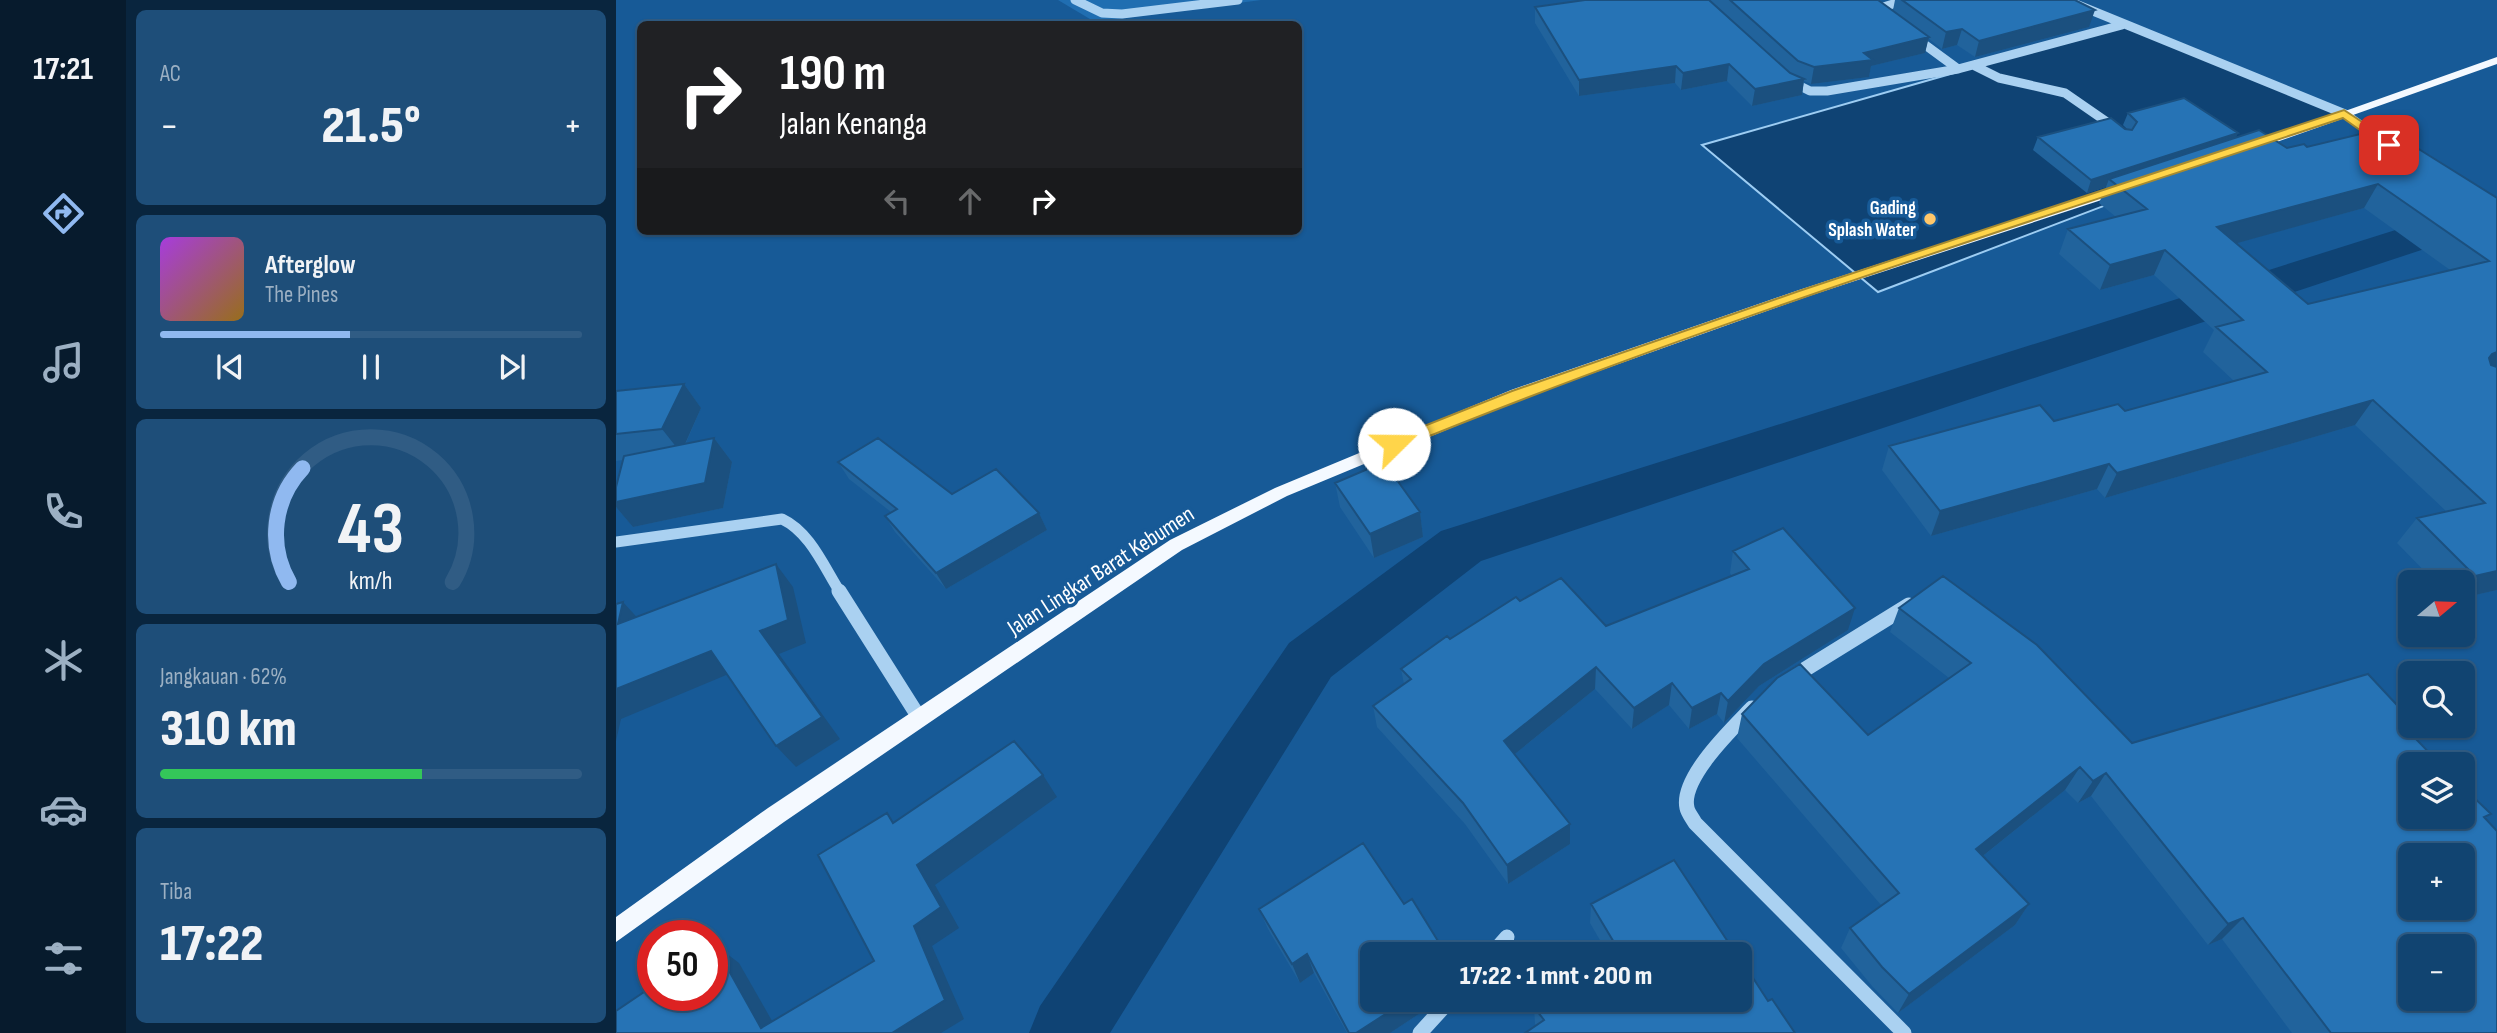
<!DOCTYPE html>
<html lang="id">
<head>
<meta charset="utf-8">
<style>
  :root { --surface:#114471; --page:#1e4e79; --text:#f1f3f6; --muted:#9cb0c3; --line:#305c84; --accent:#90b9f0 }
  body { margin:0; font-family:"Sofia Sans Condensed",sans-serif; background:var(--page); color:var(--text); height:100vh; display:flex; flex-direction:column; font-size:26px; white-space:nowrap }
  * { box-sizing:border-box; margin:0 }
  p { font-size:23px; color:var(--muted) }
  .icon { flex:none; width:38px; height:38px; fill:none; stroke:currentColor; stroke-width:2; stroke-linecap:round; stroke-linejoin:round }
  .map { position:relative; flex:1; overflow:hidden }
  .panel { display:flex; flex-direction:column; gap:10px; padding:10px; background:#09253e; width:490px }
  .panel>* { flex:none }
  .banner { position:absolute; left:21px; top:21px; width:665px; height:214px; border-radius:10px; box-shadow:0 2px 5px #0004,0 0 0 2px var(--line); background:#202124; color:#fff; overflow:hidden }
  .needle { width:46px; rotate:71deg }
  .fabs { position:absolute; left:1782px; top:570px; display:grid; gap:14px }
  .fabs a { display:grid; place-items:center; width:77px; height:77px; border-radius:10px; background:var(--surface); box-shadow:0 2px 5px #0004,0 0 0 2px var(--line); font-size:35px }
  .speed { position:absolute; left:21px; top:920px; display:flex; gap:14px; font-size:35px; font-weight:700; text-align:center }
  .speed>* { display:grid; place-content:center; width:91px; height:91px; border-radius:50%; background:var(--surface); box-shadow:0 2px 5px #0004,0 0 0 2px var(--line); line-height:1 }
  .speed .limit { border:10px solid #d22; background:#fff; color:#111 }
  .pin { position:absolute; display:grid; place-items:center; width:60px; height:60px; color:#fff; margin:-30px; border-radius:14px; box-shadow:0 4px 10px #0006 }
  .me { position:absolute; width:77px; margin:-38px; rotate:68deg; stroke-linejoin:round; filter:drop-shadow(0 0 5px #0008) }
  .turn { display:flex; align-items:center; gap:24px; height:147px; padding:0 28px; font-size:32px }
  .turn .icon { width:91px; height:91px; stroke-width:2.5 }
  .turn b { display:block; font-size:49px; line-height:60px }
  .lanes { display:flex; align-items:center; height:66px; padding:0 28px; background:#0003; justify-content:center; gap:35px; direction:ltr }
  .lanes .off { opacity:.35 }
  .big { font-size:52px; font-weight:800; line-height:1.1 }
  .panel .card { flex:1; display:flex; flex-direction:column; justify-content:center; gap:10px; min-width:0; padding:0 24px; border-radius:10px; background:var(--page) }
  .panel .dial { align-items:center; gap:0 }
  .dial svg { height:182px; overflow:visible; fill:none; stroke:var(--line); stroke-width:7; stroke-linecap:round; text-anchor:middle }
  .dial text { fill:var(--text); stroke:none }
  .song { display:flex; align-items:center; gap:21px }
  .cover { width:84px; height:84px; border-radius:10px; background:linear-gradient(135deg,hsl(280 70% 55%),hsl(40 70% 35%)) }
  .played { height:7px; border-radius:4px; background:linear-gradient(90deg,var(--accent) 45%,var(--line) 45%) }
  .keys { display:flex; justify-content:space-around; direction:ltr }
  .heat { display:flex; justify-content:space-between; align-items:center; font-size:38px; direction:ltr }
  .charge { height:10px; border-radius:5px; background:linear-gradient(90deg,#34c759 62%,var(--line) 0) }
  .trip { position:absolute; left:744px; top:942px; width:392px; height:70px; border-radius:10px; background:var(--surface); box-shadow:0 2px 5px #0004,0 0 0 2px var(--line); font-weight:800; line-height:70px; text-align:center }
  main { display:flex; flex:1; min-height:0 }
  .menu { display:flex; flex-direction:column; width:126px; justify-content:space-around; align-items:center; background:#071b2d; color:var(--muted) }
  .menu .icon { width:49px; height:49px }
  .menu .on { color:var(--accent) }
  .menu b { font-size:32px; color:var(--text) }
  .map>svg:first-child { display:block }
</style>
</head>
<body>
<main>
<nav class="menu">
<b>17:21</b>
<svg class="icon on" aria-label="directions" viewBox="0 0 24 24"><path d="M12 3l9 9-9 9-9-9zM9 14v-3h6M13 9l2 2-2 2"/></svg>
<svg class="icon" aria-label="music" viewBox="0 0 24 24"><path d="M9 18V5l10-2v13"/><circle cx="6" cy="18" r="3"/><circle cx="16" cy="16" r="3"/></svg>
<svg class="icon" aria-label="phone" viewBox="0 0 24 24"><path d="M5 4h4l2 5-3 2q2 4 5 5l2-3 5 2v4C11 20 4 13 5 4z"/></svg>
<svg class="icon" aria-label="climate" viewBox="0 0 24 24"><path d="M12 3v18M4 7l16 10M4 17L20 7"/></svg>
<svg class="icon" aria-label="car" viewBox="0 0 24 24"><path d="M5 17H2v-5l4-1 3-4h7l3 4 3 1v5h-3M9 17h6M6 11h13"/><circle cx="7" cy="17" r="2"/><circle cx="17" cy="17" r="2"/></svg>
<svg class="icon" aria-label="filters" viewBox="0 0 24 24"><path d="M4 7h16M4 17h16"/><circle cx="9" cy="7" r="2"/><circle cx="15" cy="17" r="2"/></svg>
</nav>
<section class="panel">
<div class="card"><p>AC</p>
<div class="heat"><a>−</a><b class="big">21.5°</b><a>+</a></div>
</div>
<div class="card">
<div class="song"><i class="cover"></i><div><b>Afterglow</b><p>The Pines</p></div></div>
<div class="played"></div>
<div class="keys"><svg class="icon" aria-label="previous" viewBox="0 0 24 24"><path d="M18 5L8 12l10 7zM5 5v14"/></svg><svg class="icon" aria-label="pause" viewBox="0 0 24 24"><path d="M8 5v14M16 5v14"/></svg><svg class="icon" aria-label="next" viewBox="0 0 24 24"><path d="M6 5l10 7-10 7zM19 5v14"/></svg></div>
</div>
<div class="card dial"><svg viewBox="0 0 100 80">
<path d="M14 69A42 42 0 1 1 86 69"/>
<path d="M14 69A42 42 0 0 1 20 19" stroke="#90b9f0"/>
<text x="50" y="56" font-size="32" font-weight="700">43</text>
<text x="50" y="72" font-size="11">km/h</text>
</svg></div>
<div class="card"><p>Jangkauan · 62%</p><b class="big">310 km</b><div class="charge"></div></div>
<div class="card"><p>Tiba</p><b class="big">17:22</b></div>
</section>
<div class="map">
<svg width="1881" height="1033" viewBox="0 0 1881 1033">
  <rect width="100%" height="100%" fill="#175a97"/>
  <path fill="#206eb1" d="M 442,0 L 645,0 L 479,22 Z"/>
  <path fill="#0f4374" stroke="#9dcdf3" stroke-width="2" d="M 1506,25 L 1729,114 L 1262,292 L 1086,145 Z"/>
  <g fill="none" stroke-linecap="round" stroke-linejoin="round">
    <path fill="#0f4374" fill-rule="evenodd" d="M 1881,198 L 1881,225 L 865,561 L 715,677 L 494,1033 L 413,1033 L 424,1006 L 673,643 L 825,531 Z"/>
    <path stroke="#aad1f1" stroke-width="9" d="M 459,0 L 486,13 L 506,14 L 622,0
      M 1450,0 L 1729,114 L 1765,140
      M 1261,9 L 1290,0
      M 1297,36 L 1342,69
      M 1357,65 L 1383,78 L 1449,93 L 1501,129
      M 1172,80 L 1194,91 L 1211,91 L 1342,69 L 1506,25"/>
    <path stroke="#aad1f1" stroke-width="11" d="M 0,542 L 166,519 C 194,532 208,567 224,592"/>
    <path stroke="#aad1f1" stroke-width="15" d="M 223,591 L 304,719
      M 1175,678 L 1293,605
      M 1136,708 C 1117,728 1064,778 1071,808 C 1072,813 1077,819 1079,823 L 1288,1033
      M 876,954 L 891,937
      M 804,1033 L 835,999"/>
    <path fill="#f4f9ff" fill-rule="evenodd" d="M 1881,57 L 1881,64 L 1638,150 L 1630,150 L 1628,147 Z
      M 1508,184 L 1513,185 L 1513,191 L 1193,296 L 907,398 L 671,496 L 566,550 L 168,822 L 0,942 L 0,917 L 152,808 L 554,540 L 659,488 L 895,390 L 1183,290 Z"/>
  </g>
  <path fill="#21639c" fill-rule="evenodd" d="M 1094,0 L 1266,0 L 1263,1 L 1277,10 L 1279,0 L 1459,0 L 1473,27 L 1359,57 L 1341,45 L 1326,49 L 1312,38 L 1309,53 L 1255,66 L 1253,77 L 1195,84 L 1188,81 L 1186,95 L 1136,106 L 1111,81 L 1065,90 L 1059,83 L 963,96 L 919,23 L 919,7 L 1172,71 Z
    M 1512,113 L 1620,138 L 1671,148 L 1691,147 L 1881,198 L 1881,590 L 1846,598 L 1846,583 L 1820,583 L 1781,543 L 1801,518 L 1831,512 L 1739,425 L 1489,498 L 1481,489 L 1315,536 L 1266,470 L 1273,446 L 1509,411 L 1618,381 L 1587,352 L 1598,330 L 1538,275 L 1484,290 L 1443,254 L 1452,229 L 1500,217 L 1483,203 L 1490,187 L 1471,193 L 1417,150 L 1422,137 L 1511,129 L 1507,125 ZM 1748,208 L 1834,270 L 1692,304 L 1620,243 Z
    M 68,384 L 85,408 L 70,443 L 98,438 L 116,462 L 107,508 L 17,527 L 0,507 L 0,487 L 7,460 L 0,461 L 0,391 Z
    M 222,462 L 336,494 L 423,513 L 431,530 L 330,589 L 279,532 L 269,516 L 275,512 L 233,479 Z
    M 719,483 L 804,512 L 807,537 L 758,558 L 724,507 Z
    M 1117,551 L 1232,630 L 1143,686 L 1108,723 L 1101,714 L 1073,729 L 1053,705 L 1016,729 L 979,689 L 899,754 L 954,824 L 954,844 L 892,884 L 849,824 L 761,727 L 757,706 L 788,684 L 785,669 L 834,639 L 904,601 L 990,626 L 1116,576 L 1114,573 Z
    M 1283,608 L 1516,743 L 1801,740 L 1870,819 L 1881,1033 L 1676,1033 L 1606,939 L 1592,945 L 1475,796 L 1462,803 L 1449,790 L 1367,856 L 1413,904 L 1399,925 L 1282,1013 L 1256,986 L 1225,948 L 1234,928 L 1265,905 L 1121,738 L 1126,714 L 1252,735 L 1333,678 L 1274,632 Z
    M 975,904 L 1120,954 L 992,954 L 974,923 Z
    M 643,909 L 815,1006 L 774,1033 L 731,1033 L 698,973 L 684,983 L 652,929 Z
    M 1152,1001 L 1179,1033 L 920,1025 L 919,1024 L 918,1007 Z"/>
  <path fill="#1b507f" d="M 1479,10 L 1473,27 L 1359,57 L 1363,41 Z
    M 1346,29 L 1341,45 L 1326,49 L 1330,32 Z
    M 1313,37 L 1309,53 L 1255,66 L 1253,77 L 1195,84 L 1198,67 L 1248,53 Z
    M 1113,64 L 1111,81 L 1065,90 L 1067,73 Z
    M 1060,66 L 1059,83 L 963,96 L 963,80 Z
    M 1188,79 L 1186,95 L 1136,106 L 1139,89 Z
    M 1622,133 L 1617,145 L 1493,179 L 1490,187 L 1471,193 L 1475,180 Z
    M 1762,184 L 1748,208 L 1589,252 L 1601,227 Z
    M 1549,250 L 1538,275 L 1484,290 L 1494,265 Z
    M 1881,352 L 1881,370 L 1857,379 L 1876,354 Z
    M 68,384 L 85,408 L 65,453 L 46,429 Z
    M 1757,400 L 1739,425 L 1489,498 L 1501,473 Z
    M 98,438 L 116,462 L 107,508 L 17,527 L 0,507 L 0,502 Z
    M 1493,464 L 1481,489 L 1315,536 L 1324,511 Z
    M 804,512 L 807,537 L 758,558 L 754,534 Z
    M 423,513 L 431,530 L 330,589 L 320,573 Z
    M 160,564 L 177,587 L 190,643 L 163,654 L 224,739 L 180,767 L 160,746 L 144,631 Z
    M 1881,571 L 1881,590 L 1846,598 L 1846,590 L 1859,576 Z
    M 7,602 L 28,625 L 2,624 Z
    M 1239,608 L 1232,630 L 1143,686 L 1108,723 L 1112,701 L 1148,664 Z
    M 95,651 L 115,673 L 5,719 L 0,741 L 0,689 Z
    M 980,667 L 979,689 L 889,762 L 888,741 Z
    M 1056,683 L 1053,705 L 1016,729 L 1018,708 Z
    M 1105,693 L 1101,714 L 1073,729 L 1076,708 Z
    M 1464,767 L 1449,790 L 1348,871 L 1360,849 Z
    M 1490,773 L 1475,796 L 1462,803 L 1477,781 Z
    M 427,775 L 441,797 L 319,885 L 343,928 L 316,946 L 348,1019 L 325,1033 L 276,1033 L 298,926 L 301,865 Z
    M 954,824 L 954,844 L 892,884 L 891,865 Z
    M 1413,904 L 1399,925 L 1282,1013 L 1293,994 Z
    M 1627,918 L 1606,939 L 1592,945 L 1612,924 Z
    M 98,944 L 123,963 L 163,1033 L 145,1028 Z
    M 691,954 L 698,973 L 684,983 L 676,964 Z
    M 793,999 L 821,999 L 815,1006 L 774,1033 L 740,1033 Z"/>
  <path fill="#2673b5" stroke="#1b507f" stroke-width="2" fill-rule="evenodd" d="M 969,0 L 1093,0 L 1174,73 L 1188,79 L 1139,89 L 1113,64 L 1067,73 L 1060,66 L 963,80 L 919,7 Z
    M 1114,0 L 1262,0 L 1313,37 L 1248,53 L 1257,60 L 1198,67 L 1182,61 Z
    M 1286,0 L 1459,0 L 1479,10 L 1363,41 L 1346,29 L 1330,32 Z
    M 1568,98 L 1622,133 L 1475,180 L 1422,137 L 1495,118 L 1509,129 L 1516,130 L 1521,122 L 1512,113 Z
    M 1769,128 L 1881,198 L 1881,352 L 1876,354 L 1873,358 L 1875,365 L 1881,367 L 1881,571 L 1859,576 L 1801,518 L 1869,503 L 1757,400 L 1501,473 L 1493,464 L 1324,511 L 1273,446 L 1424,405 L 1438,421 L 1502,404 L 1509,411 L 1651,372 L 1600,327 L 1627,320 L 1549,250 L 1494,265 L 1452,229 L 1531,209 L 1493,179 L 1643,130 L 1671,148 L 1688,144 L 1691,147 ZM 1762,184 L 1873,261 L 1692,304 L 1601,227 Z
    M 68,384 L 46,429 L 0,434 L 0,391 Z
    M 98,438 L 89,483 L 0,502 L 0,487 L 8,456 Z
    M 262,438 L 336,494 L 380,469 L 423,513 L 320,573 L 269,516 L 281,509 L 222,462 Z
    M 768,462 L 804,512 L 754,534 L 719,483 Z
    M 1167,528 L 1239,608 L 1148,664 L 1112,701 L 1105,693 L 1076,708 L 1056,683 L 1018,708 L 980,667 L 888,741 L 954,824 L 891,865 L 847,803 L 757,706 L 795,679 L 785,669 L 831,636 L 834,639 L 900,597 L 904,601 L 945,578 L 990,626 L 1133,569 L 1117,551 Z
    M 160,564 L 172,620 L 144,631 L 206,717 L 160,746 L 95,651 L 0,689 L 0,604 L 7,602 L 2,624 Z
    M 1327,576 L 1421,645 L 1516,743 L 1752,674 L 1794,719 L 1794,726 L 1800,726 L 1807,734 L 1798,737 L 1825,765 L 1794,765 L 1794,817 L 1846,817 L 1846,786 L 1875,814 L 1868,817 L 1881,831 L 1881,1033 L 1715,1033 L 1627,918 L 1612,924 L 1490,773 L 1477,781 L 1464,767 L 1360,849 L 1413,904 L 1293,994 L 1266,967 L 1234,928 L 1283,893 L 1126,714 L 1161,678 L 1184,664 L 1252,735 L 1355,663 L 1283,608 ZM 1794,856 L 1846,856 L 1846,908 L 1794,908 ZM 1794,947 L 1846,947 L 1846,999 L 1794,999 Z
    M 398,741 L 427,775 L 301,865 L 325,907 L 298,926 L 329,1000 L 276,1033 L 0,1033 L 0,1011 L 37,986 L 37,996 L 96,996 L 96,945 L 98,944 L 145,1028 L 258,961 L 202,855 L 271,813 L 277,823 Z
    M 747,843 L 788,904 L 796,899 L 830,954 L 756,954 L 756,999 L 793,999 L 740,1033 L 733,1033 L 691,954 L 676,964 L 643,909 Z
    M 1058,860 L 1120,954 L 995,954 L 1002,949 L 975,904 Z
    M 1124,958 L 1152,1001 L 1156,999 L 1179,1033 L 909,1033 L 928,1020 L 918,1007 L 929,999 L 1124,999 Z"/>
  <path fill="#ffd54a" stroke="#a68a30" stroke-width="2" d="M 1728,110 L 1778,143 L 1778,148 L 1769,148 L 1727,118 C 1411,223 1092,322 784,448 L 773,448 L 771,444 L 773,440 L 896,391 L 1183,291 Z"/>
  <circle fill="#ffc76a" stroke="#175a97" stroke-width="2.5" cx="1314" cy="219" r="7"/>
  <g text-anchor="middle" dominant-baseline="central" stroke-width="7" stroke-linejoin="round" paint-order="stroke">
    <g font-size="19" font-weight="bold" fill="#fff" stroke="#175a97" text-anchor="end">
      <text x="1300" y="208">Gading<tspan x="1300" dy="22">Splash Water</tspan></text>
    </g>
    <g font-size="23" fill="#fff" stroke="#175a97">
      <text transform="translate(485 571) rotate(-33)">Jalan Lingkar Barat Kebumen</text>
    </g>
  </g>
</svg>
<div class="fabs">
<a><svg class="needle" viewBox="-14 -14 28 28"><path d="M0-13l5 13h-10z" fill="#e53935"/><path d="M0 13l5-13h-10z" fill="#9cb0c3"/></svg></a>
<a><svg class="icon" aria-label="search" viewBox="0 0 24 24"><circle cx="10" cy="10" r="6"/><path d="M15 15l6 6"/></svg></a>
<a><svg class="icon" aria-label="layers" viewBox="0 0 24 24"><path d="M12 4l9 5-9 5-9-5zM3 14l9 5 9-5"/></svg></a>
<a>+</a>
<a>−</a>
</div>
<div class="speed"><div class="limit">50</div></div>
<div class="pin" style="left:1773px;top:145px;background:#d93025"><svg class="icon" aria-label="arrive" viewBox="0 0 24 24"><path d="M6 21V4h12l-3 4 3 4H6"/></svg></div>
<svg class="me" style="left:778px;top:444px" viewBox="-20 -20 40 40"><circle r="19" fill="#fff"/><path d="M0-13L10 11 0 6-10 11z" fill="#ffd54a"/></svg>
<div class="trip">17:22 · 1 mnt · 200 m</div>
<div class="banner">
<div class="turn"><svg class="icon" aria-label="right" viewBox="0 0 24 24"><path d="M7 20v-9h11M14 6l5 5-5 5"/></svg><div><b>190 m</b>Jalan Kenanga</div></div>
<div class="lanes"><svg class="icon off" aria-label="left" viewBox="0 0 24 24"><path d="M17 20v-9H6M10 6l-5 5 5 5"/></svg><svg class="icon off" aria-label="ahead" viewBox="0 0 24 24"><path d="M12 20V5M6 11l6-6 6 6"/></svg><svg class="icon" aria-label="right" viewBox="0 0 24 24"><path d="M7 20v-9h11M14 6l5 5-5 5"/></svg></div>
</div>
</div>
</main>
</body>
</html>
